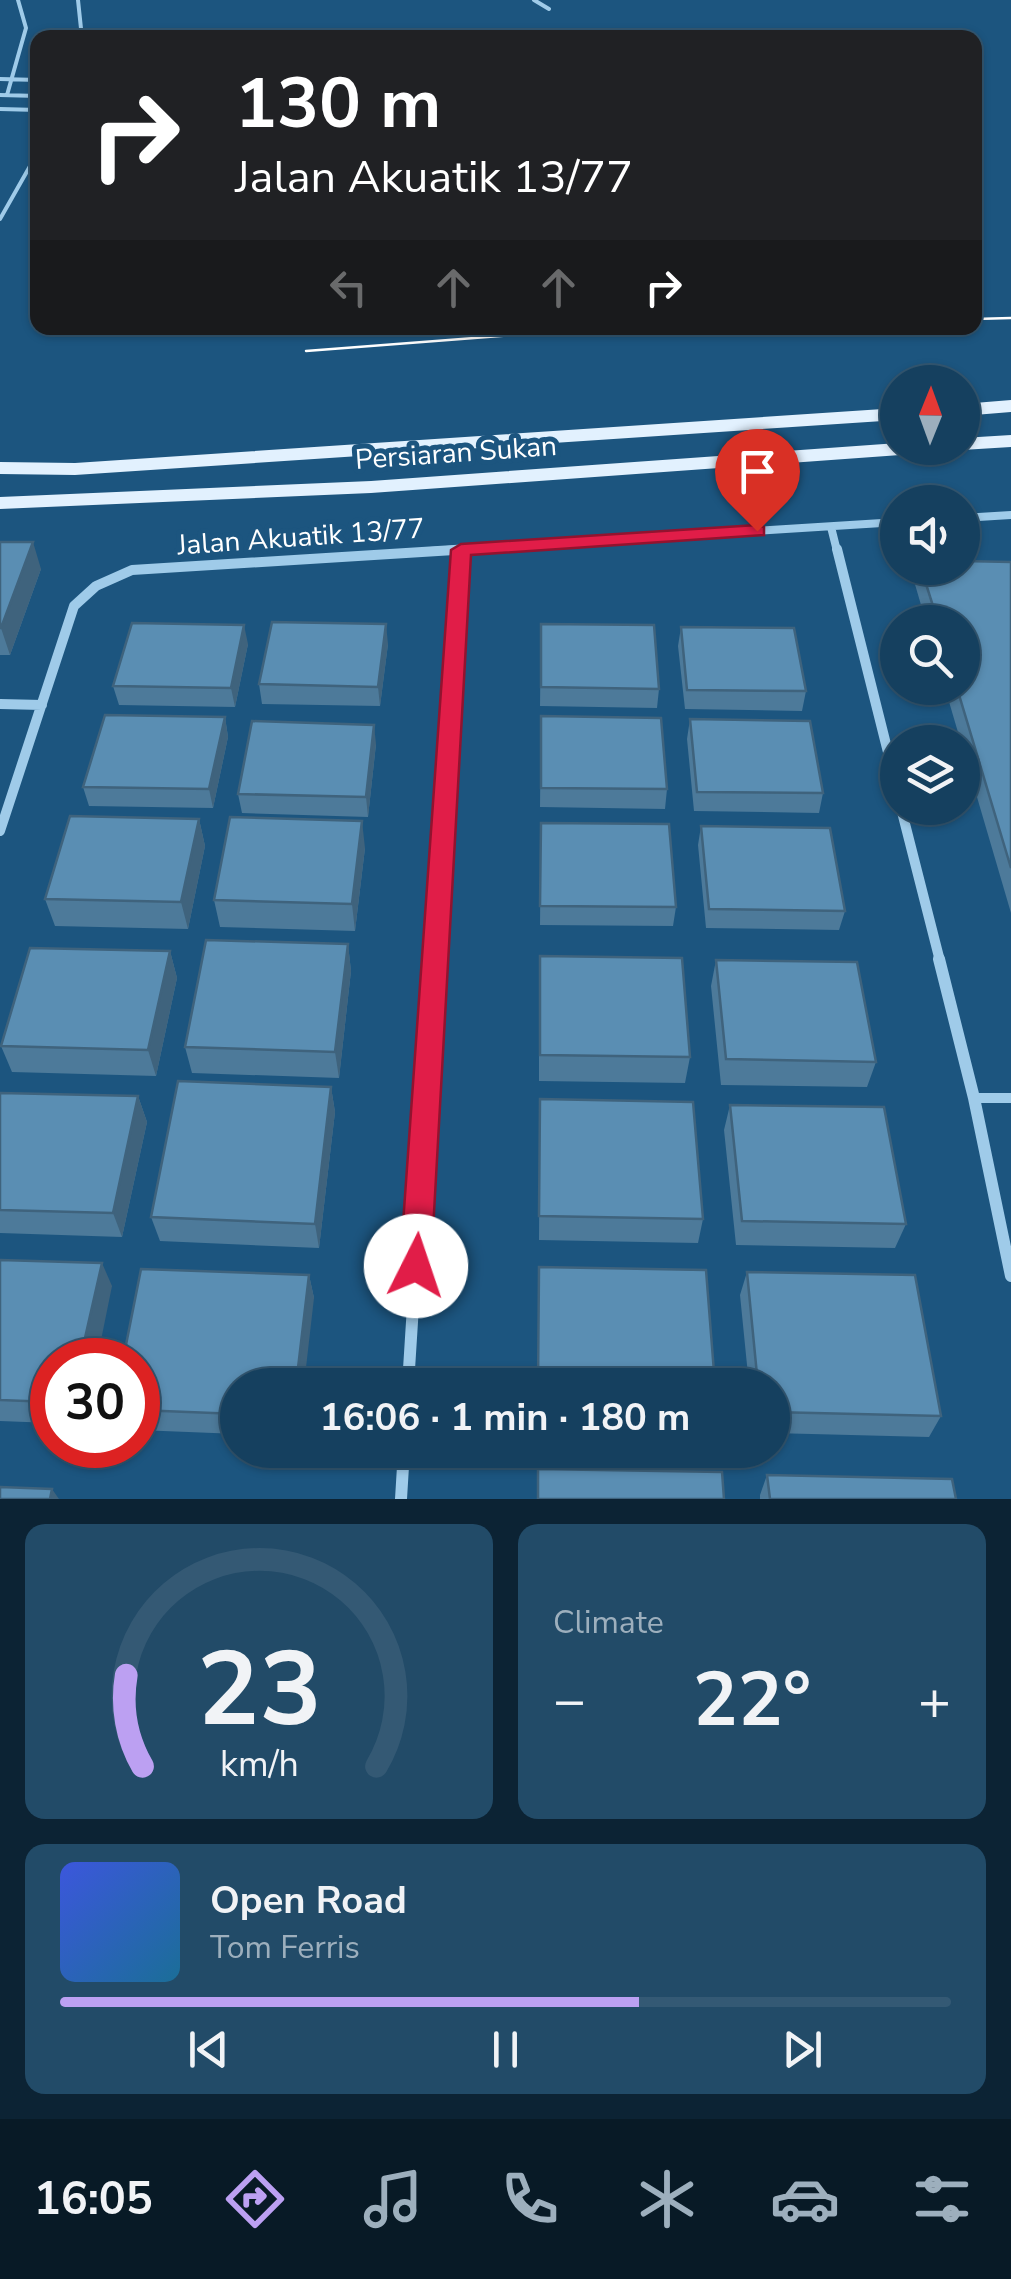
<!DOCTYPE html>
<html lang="en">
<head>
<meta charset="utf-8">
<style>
  :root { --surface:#15405f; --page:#224b68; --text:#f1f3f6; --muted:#9dafbd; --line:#345974; --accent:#bca0f2 }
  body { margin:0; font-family:"Nunito Sans",sans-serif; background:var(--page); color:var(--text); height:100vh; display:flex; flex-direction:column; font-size:38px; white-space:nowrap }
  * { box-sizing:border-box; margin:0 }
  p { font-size:32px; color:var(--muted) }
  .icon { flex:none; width:55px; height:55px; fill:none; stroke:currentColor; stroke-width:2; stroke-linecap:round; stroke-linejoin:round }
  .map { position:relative; height:1499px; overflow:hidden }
  .panel { display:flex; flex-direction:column; gap:25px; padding:25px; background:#0c2334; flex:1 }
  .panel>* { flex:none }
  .top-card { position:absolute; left:30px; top:30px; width:952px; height:305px; border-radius:20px; box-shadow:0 2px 8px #0004,0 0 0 2px var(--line); background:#202124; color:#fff; overflow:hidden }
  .needle { width:65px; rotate:1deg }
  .tools { position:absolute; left:880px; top:365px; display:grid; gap:20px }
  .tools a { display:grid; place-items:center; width:100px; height:100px; border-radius:50%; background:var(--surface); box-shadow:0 2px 8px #0004,0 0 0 2px var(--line); font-size:50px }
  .speed { position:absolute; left:30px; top:1338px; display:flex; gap:20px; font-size:50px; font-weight:700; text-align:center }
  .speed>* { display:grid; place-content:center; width:130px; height:130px; border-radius:50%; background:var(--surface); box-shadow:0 2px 8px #0004,0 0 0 2px var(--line); line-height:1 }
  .speed .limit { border:15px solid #d22; background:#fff; color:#111 }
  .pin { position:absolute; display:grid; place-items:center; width:85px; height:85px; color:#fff; margin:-102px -42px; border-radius:50% 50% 50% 0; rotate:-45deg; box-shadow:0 0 10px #0007 }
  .pin .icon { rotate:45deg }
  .me { position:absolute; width:110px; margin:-55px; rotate:4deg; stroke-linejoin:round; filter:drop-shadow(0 0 8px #0008) }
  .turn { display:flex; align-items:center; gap:35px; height:210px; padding:0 40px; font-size:45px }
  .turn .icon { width:130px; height:130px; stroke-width:2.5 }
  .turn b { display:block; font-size:70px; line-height:85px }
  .lanes { display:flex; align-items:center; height:95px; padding:0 40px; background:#0003; justify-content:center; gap:50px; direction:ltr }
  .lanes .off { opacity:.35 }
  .big { font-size:75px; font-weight:700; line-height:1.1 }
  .panel .widget { flex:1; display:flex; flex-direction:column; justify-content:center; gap:15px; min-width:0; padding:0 35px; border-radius:20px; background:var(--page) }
  .panel .dial { align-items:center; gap:0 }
  .dial svg { height:260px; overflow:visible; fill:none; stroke:var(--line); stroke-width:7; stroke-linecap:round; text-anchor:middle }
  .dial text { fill:var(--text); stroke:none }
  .song { display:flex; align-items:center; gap:30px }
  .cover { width:120px; height:120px; border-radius:15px; background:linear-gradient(135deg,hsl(230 70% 55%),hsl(200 70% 35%)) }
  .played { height:10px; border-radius:5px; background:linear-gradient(90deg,var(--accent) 65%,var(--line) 65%) }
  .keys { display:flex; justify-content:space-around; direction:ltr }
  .heat { display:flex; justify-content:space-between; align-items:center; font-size:55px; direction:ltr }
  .panel .tiles { flex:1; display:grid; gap:25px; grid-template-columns:1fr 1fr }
  .widget:last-child { grid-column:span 2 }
  .trip { position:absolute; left:220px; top:1368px; width:570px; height:100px; border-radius:50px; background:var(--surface); box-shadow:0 2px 8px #0004,0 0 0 2px var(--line); font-weight:700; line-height:100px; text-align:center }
  .tabs { display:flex; height:160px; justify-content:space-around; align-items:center; background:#081a26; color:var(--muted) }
  .tabs .icon { width:70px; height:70px }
  .tabs .current { color:var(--accent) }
  .tabs b { font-size:45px; color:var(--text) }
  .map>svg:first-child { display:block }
</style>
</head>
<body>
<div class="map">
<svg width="1011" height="1499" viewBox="0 0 1011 1499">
  <rect width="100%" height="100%" fill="#1c557f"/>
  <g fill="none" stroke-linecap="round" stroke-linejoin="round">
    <path stroke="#9fcbe9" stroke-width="4" d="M 78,0 L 82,38
      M 534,0 L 549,9
      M 0,79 L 38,80
      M 0,95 L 38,96
      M 7,95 L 26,28 L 18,0
      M 0,109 L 38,110
      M 0,219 L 38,152"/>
    <path stroke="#9fcbe9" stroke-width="10" d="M 974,1098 L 1011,1098"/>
    <path stroke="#9fcbe9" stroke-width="8" d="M 962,518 L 1011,515
      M 831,527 L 837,551
      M 430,551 L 898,522"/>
    <path stroke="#9fcbe9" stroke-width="10" d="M 837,549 L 898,792
      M 0,704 L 42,705
      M 901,808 L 940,961
      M 0,831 L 74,606 L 96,586 L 132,570 L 470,549
      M 435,961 L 461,550"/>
    <path stroke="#9fcbe9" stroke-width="12" d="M 939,959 L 974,1098 L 1011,1276
      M 408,1385 L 435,959
      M 401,1499 L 404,1450"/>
    <path fill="#e2f1fe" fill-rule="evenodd" d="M 1011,400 L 1011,412 L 962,416 L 962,404 Z
      M 898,408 L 898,420 L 75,475 L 0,474 L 0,462 L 75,463 Z
      M 1011,435 L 1011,447 L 962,450 L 954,448 L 962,448 L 962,438 Z
      M 898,443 L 898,448 L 924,448 L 914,454 L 371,493 L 0,509 L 0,497 L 371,481 Z"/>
    <path stroke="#fff" stroke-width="2.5" d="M 975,319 L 1011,318
      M 306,351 L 566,331 L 685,328"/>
  </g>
  <path fill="#4d7a9a" d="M 0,542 L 41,569 L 10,655 L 0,655 Z
    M 1011,562 L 1011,913 L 945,688 L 962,688 L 962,622 L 926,622 L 914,581 L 918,568 L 962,568 Z
    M 541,624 L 659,689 L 657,708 L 540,706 Z
    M 681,627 L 806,691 L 802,711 L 685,709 L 678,646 Z
    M 248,644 L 235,707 L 119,705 L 113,686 Z
    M 388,644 L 380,706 L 262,704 L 259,684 Z
    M 541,716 L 667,789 L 665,809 L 540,807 Z
    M 225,717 L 228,737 L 213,808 L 89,806 L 83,787 Z
    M 690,719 L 823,793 L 819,813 L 694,811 L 687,739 Z
    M 376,744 L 368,817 L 242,813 L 238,794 Z
    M 199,819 L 205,846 L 188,929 L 55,926 L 45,899 Z
    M 541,823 L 676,907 L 673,926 L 540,925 Z
    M 701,826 L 845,911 L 839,930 L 706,928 L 698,845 Z
    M 365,848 L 355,931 L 220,927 L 214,900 Z
    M 348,944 L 351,971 L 339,1078 L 192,1073 L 185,1047 Z
    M 170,951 L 177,978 L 156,1076 L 12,1072 L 1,1046 Z
    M 716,960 L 876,1062 L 867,1087 L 721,1085 L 711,986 Z
    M 539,982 L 690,1057 L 685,1083 L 539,1081 Z
    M 331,1087 L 335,1112 L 319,1248 L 160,1241 L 151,1217 Z
    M 0,1093 L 138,1096 L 147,1122 L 122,1237 L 0,1233 Z
    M 540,1099 L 703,1219 L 698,1243 L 539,1240 Z
    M 730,1105 L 906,1224 L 895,1248 L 736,1245 L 724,1130 Z
    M 0,1260 L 112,1286 L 52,1360 L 52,1423 L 0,1421 Z
    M 747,1272 L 941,1416 L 929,1437 L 772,1433 L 772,1385 L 749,1385 L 740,1295 Z
    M 309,1275 L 314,1298 L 238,1385 L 238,1434 L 138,1430 L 138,1360 Z
    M 767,1475 L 956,1499 L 760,1499 L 760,1495 Z"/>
  <path fill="#3f637d" d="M 33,542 L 41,569 L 10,655 L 1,628 Z
    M 386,624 L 388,644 L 380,706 L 378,687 Z
    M 244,625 L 248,644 L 235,707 L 231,688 Z
    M 225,717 L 228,737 L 213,808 L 209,789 Z
    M 374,725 L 376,744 L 368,817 L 366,797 Z
    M 199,819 L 205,846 L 188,929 L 181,902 Z
    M 362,821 L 365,848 L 355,931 L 352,904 Z
    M 348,944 L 351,971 L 339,1078 L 335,1052 Z
    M 170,951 L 177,978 L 156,1076 L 148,1050 Z
    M 331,1087 L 335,1112 L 319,1248 L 315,1224 Z
    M 138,1096 L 147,1122 L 122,1237 L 113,1213 Z
    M 102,1263 L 112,1286 L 97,1360 L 80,1360 Z
    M 309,1275 L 314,1298 L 304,1385 L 296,1385 Z
    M 52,1489 L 59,1499 L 50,1499 Z"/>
  <path fill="#5a8eb3" stroke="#3f637d" stroke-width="2.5" d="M 0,542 L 33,542 L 1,628 L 0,628 Z
    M 962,561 L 1011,562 L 1011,868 L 957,688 L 962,688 L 962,622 L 938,622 L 921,568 L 962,568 Z
    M 272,622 L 386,624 L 378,687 L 259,684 Z
    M 132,623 L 244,625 L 231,688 L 113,686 Z
    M 541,624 L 654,625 L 659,689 L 541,687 Z
    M 681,627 L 794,628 L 806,691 L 687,690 Z
    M 105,715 L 225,717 L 209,789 L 83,787 Z
    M 541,716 L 661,718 L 667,789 L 541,788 Z
    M 690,719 L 810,721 L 823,793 L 697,792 Z
    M 252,721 L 374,725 L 366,797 L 238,794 Z
    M 70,816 L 199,819 L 181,902 L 45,899 Z
    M 230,817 L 362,821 L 352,904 L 214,900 Z
    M 541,823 L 669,824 L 676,907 L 540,906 Z
    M 701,826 L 830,828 L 845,911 L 709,909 Z
    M 206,940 L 348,944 L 335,1052 L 185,1047 Z
    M 30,948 L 170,951 L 148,1050 L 1,1046 Z
    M 540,956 L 682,958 L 690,1057 L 540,1055 Z
    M 716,960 L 857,962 L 876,1062 L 726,1059 Z
    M 178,1081 L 331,1087 L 315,1224 L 151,1217 Z
    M 0,1093 L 138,1096 L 113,1213 L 0,1210 Z
    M 540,1099 L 693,1102 L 703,1219 L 539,1216 Z
    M 730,1105 L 884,1107 L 906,1224 L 742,1221 Z
    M 0,1260 L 102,1263 L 80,1360 L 52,1360 L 52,1402 L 0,1400 Z
    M 539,1267 L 706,1270 L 715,1385 L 538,1385 Z
    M 141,1269 L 309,1275 L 296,1385 L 238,1385 L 238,1414 L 138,1410 L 138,1360 L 123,1360 Z
    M 747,1272 L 915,1275 L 941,1416 L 772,1412 L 772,1385 L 758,1385 Z
    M 538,1469 L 722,1472 L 724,1499 L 538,1499 Z
    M 767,1475 L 952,1479 L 956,1499 L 770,1499 Z
    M 0,1487 L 52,1489 L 50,1499 L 0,1499 Z"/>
  <path fill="#e11d48" stroke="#92132f" stroke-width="2.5" d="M 757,525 L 764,527 L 764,535 L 471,555 L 431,1266 L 427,1276 L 416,1280 L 405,1276 L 400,1266 L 451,550 L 461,544 Z"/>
  <g text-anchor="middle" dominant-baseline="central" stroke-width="10" stroke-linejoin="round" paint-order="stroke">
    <g font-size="28" fill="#fff" stroke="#1c557f">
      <text transform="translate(456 453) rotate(-4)">Persiaran Sukan</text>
      <text transform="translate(301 537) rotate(-4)">Jalan Akuatik 13/77</text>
    </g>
  </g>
</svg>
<div class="tools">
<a><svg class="needle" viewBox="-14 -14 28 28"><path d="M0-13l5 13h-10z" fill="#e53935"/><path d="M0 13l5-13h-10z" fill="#9dafbd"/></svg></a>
<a><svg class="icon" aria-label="sound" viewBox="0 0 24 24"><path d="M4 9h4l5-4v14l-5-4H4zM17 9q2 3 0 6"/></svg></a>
<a><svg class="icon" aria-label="search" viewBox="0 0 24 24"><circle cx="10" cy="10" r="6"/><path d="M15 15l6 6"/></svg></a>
<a><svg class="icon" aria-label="layers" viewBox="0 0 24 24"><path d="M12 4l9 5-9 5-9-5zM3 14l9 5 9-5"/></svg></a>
</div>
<div class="speed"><div class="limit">30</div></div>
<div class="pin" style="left:757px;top:531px;background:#d93025"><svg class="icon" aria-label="arrive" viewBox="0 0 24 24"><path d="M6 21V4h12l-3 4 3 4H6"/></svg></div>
<svg class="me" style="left:416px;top:1266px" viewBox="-20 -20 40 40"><circle r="19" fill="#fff"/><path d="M0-13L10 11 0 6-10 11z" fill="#e11d48"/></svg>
<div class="trip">16:06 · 1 min · 180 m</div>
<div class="top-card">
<div class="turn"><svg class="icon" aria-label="right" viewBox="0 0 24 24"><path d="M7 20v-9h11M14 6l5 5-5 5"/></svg><div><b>130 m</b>Jalan Akuatik 13/77</div></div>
<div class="lanes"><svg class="icon off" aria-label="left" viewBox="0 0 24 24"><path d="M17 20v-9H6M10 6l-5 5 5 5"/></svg><svg class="icon off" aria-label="ahead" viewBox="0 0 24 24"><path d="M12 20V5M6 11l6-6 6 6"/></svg><svg class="icon off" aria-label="ahead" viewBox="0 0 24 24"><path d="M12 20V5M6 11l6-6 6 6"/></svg><svg class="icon" aria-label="right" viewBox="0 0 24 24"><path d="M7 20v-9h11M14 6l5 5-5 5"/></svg></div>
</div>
</div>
<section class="panel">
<div class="tiles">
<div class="widget dial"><svg viewBox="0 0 100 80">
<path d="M14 69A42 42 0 1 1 86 69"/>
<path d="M14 69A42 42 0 0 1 9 41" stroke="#bca0f2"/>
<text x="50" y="56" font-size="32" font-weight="700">23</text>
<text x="50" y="72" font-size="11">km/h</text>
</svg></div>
<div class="widget"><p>Climate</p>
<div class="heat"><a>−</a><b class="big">22°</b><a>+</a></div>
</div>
<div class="widget">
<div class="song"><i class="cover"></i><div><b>Open Road</b><p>Tom Ferris</p></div></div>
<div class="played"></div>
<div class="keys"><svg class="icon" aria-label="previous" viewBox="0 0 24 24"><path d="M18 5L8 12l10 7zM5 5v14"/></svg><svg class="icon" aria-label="pause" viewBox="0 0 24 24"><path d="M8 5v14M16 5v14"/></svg><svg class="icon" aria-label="next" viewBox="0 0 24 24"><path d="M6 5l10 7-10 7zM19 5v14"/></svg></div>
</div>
</div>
</section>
<nav class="tabs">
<b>16:05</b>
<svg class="icon current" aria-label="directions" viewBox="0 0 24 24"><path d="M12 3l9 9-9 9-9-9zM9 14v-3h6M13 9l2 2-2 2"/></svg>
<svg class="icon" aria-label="music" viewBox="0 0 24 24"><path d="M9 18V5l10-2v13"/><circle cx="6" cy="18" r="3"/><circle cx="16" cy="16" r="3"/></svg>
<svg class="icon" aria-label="phone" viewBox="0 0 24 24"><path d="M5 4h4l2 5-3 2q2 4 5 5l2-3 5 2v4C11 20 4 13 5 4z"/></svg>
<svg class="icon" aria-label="climate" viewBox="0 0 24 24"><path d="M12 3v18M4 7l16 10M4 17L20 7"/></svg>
<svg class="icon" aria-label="car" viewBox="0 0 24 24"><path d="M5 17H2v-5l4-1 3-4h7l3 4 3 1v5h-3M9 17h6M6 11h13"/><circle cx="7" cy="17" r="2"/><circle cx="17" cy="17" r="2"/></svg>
<svg class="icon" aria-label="filters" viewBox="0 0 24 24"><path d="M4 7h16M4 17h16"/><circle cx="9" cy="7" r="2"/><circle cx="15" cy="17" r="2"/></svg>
</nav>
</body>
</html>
